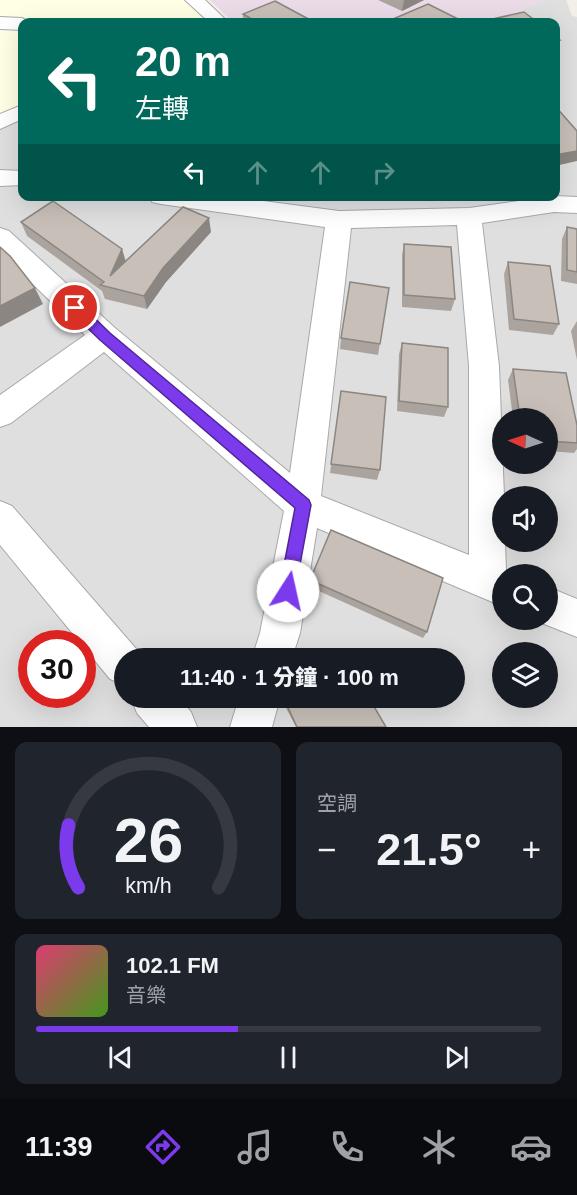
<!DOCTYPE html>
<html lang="zh-TW">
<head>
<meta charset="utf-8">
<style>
  :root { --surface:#171b24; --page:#20242c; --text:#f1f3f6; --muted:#9ea1a6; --line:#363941; --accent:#7c3aed }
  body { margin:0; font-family:Helvetica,"Noto Sans TC",sans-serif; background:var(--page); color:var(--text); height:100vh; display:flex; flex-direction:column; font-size:22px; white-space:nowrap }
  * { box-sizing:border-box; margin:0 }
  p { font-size:20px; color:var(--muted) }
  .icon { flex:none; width:33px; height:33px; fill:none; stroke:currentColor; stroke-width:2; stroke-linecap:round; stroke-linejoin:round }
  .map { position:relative; height:727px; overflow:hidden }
  .drawer { display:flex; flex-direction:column; gap:15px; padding:15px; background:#0d0f14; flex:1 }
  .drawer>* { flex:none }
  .hud { position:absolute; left:18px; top:18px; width:542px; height:183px; border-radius:12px; box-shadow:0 6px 24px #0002; background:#00695c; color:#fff; overflow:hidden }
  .needle { width:39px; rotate:273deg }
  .buttons { position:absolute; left:492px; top:408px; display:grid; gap:12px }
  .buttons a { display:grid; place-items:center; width:66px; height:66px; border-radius:50%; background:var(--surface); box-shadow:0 6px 24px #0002; font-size:30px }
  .speed { position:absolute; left:18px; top:630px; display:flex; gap:12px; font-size:30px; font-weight:700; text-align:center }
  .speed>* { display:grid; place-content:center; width:78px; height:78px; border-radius:50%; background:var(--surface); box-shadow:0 6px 24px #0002; line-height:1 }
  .speed .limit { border:9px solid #d22; background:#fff; color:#111 }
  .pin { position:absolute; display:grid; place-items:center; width:51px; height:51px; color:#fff; margin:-26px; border:3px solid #fff; border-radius:50%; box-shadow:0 2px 6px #0007 }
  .me { position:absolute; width:66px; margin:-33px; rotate:10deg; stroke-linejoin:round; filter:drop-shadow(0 0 4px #0008) }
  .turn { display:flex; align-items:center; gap:21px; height:126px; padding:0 18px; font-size:27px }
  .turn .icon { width:78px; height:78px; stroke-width:2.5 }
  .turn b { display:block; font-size:42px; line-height:51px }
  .lanes { display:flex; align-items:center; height:57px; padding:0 18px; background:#0003; justify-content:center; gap:30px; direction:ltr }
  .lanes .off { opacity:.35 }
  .big { font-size:45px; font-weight:800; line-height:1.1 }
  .drawer .widget { flex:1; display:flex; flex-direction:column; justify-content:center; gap:9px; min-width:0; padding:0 21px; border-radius:12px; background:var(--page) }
  .drawer .dial { align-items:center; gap:0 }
  .dial svg { height:156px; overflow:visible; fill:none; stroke:var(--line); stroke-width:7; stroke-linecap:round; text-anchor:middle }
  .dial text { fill:var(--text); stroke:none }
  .song { display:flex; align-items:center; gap:18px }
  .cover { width:72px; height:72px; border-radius:9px; background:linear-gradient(135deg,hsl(340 70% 55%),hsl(100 70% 35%)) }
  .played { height:6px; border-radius:3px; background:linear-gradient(90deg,var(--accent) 40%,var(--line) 40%) }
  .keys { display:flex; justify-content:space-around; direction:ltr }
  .heat { display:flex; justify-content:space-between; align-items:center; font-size:33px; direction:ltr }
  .drawer .tiles { flex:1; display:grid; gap:15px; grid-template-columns:1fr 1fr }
  .widget:last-child { grid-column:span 2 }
  .trip { position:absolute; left:114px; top:648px; width:351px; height:60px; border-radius:30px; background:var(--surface); box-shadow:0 6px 24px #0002; font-weight:800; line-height:60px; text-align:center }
  .dock { display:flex; height:96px; justify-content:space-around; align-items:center; background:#090b0e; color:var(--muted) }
  .dock .icon { width:42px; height:42px }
  .dock .selected { color:var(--accent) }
  .dock b { font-size:27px; color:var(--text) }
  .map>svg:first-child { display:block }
</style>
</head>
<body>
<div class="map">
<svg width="577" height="727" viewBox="0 0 577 727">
  <rect width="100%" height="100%" fill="#f2efe9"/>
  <path fill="#e0dfdf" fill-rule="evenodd" d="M 0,0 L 213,22 L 22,22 L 22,196 L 555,196 L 555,22 L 493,22 L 543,0 L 566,0 L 572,16 L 577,17 L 577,727 L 0,727 ZM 502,418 L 548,418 L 548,464 L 502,464 ZM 502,496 L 548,496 L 548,542 L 502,542 ZM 502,574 L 548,574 L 548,620 L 502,620 ZM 32,644 L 82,644 L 82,694 L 32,694 ZM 502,652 L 548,652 L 548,698 L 502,698 ZM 124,658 L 454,658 L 454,698 L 124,698 Z"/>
  <path fill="#ebdbe8" d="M 210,0 L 543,0 L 493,22 L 233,22 Z"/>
  <path fill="#ffffe5" d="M 0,0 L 188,0 L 213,22 L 22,22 L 22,107 L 0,118 Z"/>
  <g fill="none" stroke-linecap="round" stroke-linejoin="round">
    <defs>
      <path id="minor" d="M 185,0 L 205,0 L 228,22 L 209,22 Z
        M 0,17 L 22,18 L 30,22 L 22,22 L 22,30 L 0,29 Z
        M 22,105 L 22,119 L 0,129 L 0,114 Z
        M 0,170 L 22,171 L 22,185 L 0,186 Z
        M 149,196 L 225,196 L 339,211 L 469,208 L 555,196 L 577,197 L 577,213 L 554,212 L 482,223 L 499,366 L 504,496 L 502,542 L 505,542 L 506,570 L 516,574 L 502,574 L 502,606 L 317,528 L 300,633 L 292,658 L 252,658 L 260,633 L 284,511 L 104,352 L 11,423 L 0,427 L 0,395 L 85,335 L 0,252 L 0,228 L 9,231 L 115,328 L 290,473 L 325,227 L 161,204 L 152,202 ZM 457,225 L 469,366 L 469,555 L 321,496 L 351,228 Z
        M 0,501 L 12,506 L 138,651 L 141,658 L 124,658 L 124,685 L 110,679 L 0,545 Z
        M 548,587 L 577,599 L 577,637 L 534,620 L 548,620 Z
        M 131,698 L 179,698 L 191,712 L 197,727 L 149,727 L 137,713 Z
        M 239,698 L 280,698 L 272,727 L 230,727 Z"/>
    </defs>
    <use href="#minor" stroke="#a9a9a9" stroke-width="2"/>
    <use href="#minor" fill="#fff" fill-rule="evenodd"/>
  </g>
  <path fill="#aba49e" d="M 378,0 L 424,0 L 402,11 Z
    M 243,14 L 314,22 L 243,22 Z
    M 21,222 L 122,249 L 125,261 L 211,232 L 166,282 L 147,309 L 105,299 L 102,291 L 27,236 Z
    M 567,227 L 577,229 L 577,284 L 561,281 L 562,239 Z
    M 404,244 L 455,299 L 451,311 L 402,307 L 402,255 Z
    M 508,262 L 559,324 L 553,335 L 509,330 L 504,274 Z
    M 389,288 L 378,355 L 340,349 L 341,338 Z
    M 577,321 L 577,360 L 571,331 Z
    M 402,343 L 448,407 L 444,417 L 397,411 L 399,354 Z
    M 513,369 L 577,425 L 577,449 L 574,453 L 548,451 L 548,418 L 513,418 L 508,380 Z
    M 341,391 L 380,470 L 377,480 L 330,473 Z
    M 310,580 L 427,632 L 423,638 L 310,587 Z
    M 284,699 L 386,727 L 296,727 L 284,704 Z"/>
  <path fill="#8b8681" d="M 404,0 L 424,0 L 402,11 Z
    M 560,40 L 555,56 L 555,41 Z
    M 577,151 L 577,161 L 555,166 L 555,155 Z
    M 209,218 L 211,232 L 166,282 L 147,309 L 144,296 L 163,268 Z
    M 122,249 L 126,262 L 114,290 L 110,276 Z
    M 35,288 L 43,304 L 0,327 L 0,306 Z"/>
  <path fill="#c7bfb8" stroke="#8b8681" stroke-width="1.5" d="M 275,1 L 314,22 L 257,22 L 243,14 Z
    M 428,4 L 464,22 L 386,22 Z
    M 524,12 L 537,22 L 479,22 Z
    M 555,36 L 560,40 L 555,41 Z
    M 555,106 L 577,131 L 577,151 L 555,155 Z
    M 53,201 L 122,249 L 110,276 L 183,207 L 209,218 L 163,268 L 144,296 L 100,285 L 104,282 L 21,222 Z
    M 567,227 L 577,229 L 577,272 L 567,270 Z
    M 404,244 L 451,247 L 455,299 L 404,295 Z
    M 0,247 L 10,256 L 35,288 L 0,306 Z
    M 508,262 L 550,266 L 559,324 L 514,319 Z
    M 350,282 L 389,288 L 380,344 L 341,338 Z
    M 402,343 L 448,348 L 448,407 L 399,401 Z
    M 513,369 L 566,373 L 577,425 L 577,443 L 548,441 L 548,418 L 520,418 Z
    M 341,391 L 386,397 L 380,470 L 331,464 Z
    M 331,530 L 443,578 L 427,632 L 310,580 Z
    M 287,698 L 369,698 L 386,727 L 297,727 L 284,699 Z"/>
  <path fill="#7c3aed" stroke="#51269a" stroke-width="1.5" d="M 75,303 L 80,304 L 110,333 L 309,500 L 311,505 L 294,597 L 288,599 L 282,597 L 279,591 L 295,508 L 100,340 L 70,311 L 69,308 L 70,304 Z"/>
</svg>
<div class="buttons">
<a><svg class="needle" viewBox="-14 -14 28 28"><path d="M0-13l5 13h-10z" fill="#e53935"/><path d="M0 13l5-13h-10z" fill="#9ea1a6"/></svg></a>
<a><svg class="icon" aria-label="sound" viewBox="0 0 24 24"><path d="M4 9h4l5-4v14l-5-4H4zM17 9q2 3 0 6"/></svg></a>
<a><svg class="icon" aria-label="search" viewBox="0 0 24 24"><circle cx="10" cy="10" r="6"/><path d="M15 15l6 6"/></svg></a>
<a><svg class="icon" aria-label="layers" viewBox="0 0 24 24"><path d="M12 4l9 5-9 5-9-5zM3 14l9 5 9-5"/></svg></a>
</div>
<div class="speed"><div class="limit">30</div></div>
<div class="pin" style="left:75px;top:308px;background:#d93025"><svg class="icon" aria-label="arrive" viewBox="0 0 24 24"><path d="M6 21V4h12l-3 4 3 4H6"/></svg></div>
<svg class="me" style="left:288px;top:591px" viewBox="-20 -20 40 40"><circle r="19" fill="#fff"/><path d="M0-13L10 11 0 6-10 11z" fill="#7c3aed"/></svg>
<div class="trip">11:40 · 1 分鐘 · 100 m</div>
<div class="hud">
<div class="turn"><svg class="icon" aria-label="left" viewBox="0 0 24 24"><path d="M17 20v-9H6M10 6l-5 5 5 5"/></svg><div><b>20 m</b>左轉</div></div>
<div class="lanes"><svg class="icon" aria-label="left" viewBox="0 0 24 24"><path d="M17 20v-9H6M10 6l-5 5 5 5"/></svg><svg class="icon off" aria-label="ahead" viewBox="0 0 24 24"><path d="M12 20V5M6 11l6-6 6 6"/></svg><svg class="icon off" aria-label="ahead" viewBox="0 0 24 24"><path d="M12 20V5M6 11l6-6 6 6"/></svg><svg class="icon off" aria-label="right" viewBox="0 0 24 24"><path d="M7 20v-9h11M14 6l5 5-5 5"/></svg></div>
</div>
</div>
<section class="drawer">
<div class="tiles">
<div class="widget dial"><svg viewBox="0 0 100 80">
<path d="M14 69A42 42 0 1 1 86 69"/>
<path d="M14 69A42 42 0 0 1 9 37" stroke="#7c3aed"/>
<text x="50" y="56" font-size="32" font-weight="700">26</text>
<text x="50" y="72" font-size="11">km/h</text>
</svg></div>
<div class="widget"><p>空調</p>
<div class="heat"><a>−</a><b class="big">21.5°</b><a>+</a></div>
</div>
<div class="widget">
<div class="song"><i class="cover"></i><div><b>102.1 FM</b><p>音樂</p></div></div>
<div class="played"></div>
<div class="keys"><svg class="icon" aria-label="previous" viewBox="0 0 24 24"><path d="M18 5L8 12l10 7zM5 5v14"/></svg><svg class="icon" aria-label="pause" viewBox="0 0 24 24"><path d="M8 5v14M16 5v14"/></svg><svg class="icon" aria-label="next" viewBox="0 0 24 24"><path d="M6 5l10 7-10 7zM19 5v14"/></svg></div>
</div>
</div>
</section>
<nav class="dock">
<b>11:39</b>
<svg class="icon selected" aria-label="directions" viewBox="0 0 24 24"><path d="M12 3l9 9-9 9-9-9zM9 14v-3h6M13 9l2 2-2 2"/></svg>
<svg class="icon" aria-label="music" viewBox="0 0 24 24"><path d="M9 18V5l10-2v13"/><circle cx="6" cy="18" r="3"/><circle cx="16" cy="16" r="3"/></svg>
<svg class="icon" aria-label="phone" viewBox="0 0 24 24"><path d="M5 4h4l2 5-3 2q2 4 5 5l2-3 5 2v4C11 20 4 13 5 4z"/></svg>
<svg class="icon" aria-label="climate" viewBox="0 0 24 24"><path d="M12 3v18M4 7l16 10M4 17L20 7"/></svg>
<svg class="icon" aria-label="car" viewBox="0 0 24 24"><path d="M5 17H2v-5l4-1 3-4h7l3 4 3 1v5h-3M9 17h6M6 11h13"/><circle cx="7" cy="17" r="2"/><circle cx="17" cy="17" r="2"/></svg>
</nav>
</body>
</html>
